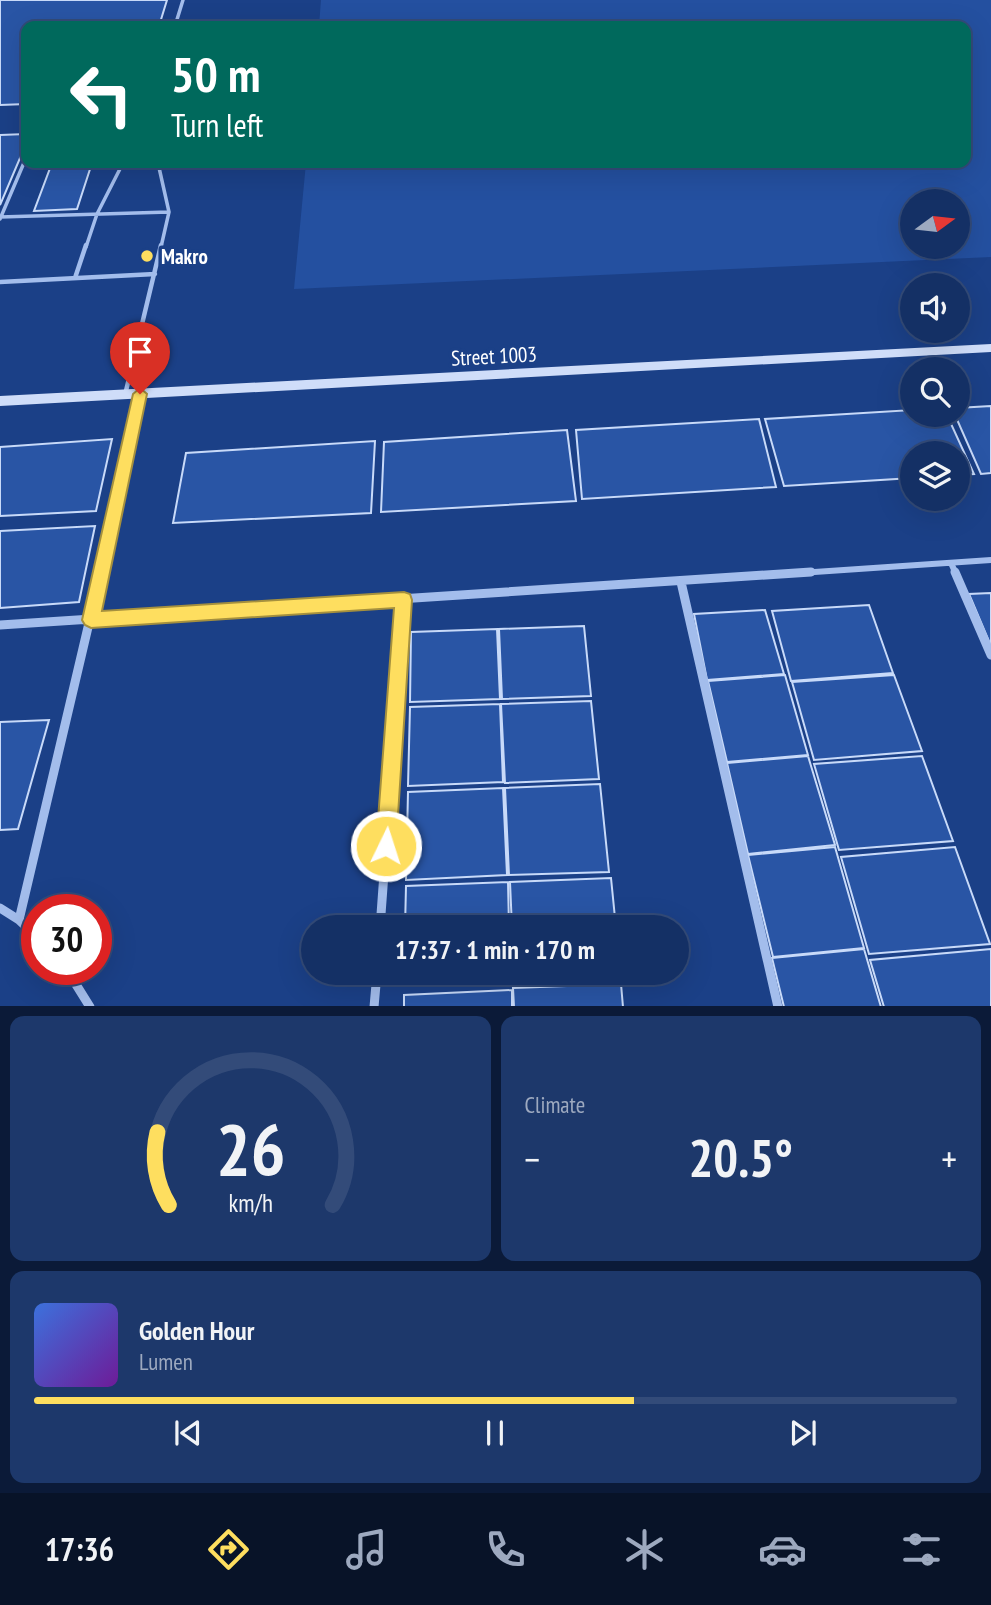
<!DOCTYPE html>
<html lang="en">
<head>
<meta charset="utf-8">
<style>
  :root { --surface:#143065; --page:#1d386b; --text:#f1f3f6; --muted:#9da9bf; --line:#334b79; --accent:#fede5f }
  body { margin:0; font-family:"PT Sans Narrow",sans-serif; background:var(--page); color:var(--text); height:100vh; display:flex; flex-direction:column; font-size:26px; white-space:nowrap }
  * { box-sizing:border-box; margin:0 }
  p { font-size:23px; color:var(--muted) }
  .icon { flex:none; width:38px; height:38px; fill:none; stroke:currentColor; stroke-width:2; stroke-linecap:round; stroke-linejoin:round }
  .map { position:relative; height:1006px; overflow:hidden }
  .side { display:flex; flex-direction:column; gap:10px; padding:10px; background:#0b1a38; flex:1 }
  .side>* { flex:none }
  .guide { position:absolute; left:21px; top:21px; width:950px; height:147px; border-radius:14px; box-shadow:0 7px 28px #0002,0 0 0 2px var(--line); background:#00695c; color:#fff; overflow:hidden }
  .needle { width:46px; rotate:75deg }
  .buttons { position:absolute; left:900px; top:189px; display:grid; gap:14px }
  .buttons a { display:grid; place-items:center; width:70px; height:70px; border-radius:50%; background:var(--surface); box-shadow:0 7px 28px #0002,0 0 0 2px var(--line); font-size:35px }
  .speed { position:absolute; left:21px; top:894px; display:flex; gap:14px; font-size:35px; font-weight:700; text-align:center }
  .speed>* { display:grid; place-content:center; width:91px; height:91px; border-radius:50%; background:var(--surface); box-shadow:0 7px 28px #0002,0 0 0 2px var(--line); line-height:1 }
  .speed .limit { border:10px solid #d22; background:#fff; color:#111 }
  .pin { position:absolute; display:grid; place-items:center; width:60px; height:60px; color:#fff; margin:-72px -30px; border-radius:50% 50% 50% 0; rotate:-45deg; box-shadow:0 0 7px #0007 }
  .pin .icon { rotate:45deg }
  .me { position:absolute; width:77px; margin:-38px; rotate:4deg; stroke-linejoin:round; filter:drop-shadow(0 0 5px #0008) }
  .turn { display:flex; align-items:center; gap:24px; height:147px; padding:0 35px; font-size:32px }
  .turn .icon { width:91px; height:91px; stroke-width:2.5 }
  .turn b { display:block; font-size:49px; line-height:60px }
  .big { font-size:52px; font-weight:700; line-height:1.1 }
  .side .card { flex:1; display:flex; flex-direction:column; justify-content:center; gap:10px; min-width:0; padding:0 24px; border-radius:14px; background:var(--page) }
  .side .dial { align-items:center; gap:0 }
  .dial svg { height:182px; overflow:visible; fill:none; stroke:var(--line); stroke-width:7; stroke-linecap:round; text-anchor:middle }
  .dial text { fill:var(--text); stroke:none }
  .song { display:flex; align-items:center; gap:21px }
  .cover { width:84px; height:84px; border-radius:10px; background:linear-gradient(135deg,hsl(220 70% 55%),hsl(280 70% 35%)) }
  .played { height:7px; border-radius:4px; background:linear-gradient(90deg,var(--accent) 65%,var(--line) 65%) }
  .keys { display:flex; justify-content:space-around; direction:ltr }
  .heat { display:flex; justify-content:space-between; align-items:center; font-size:38px; direction:ltr }
  .side .tiles { flex:1; display:grid; gap:10px; grid-template-columns:1fr 1fr }
  .card:last-child { grid-column:span 2 }
  .trip { position:absolute; left:301px; top:915px; width:388px; height:70px; border-radius:35px; background:var(--surface); box-shadow:0 7px 28px #0002,0 0 0 2px var(--line); font-weight:700; line-height:70px; text-align:center }
  .menu { display:flex; height:112px; justify-content:space-around; align-items:center; background:#081328; color:var(--muted) }
  .menu .icon { width:49px; height:49px }
  .menu .on { color:var(--accent) }
  .menu b { font-size:32px; color:var(--text) }
  .map>svg:first-child { display:block }
</style>
</head>
<body>
<div class="map">
<svg width="991" height="1007" viewBox="0 0 991 1007">
  <rect width="100%" height="100%" fill="#1b4087"/>
  <path fill="#2450a0" fill-rule="evenodd" d="M 321,0 L 991,0 L 991,257 L 294,289 L 306,163 L 966,163 L 966,26 L 319,26 ZM 912,201 L 957,201 L 957,247 L 912,247 Z"/>
  <path fill="#2955a5" stroke="#c8daf9" stroke-width="2" d="M 0,0 L 167,0 L 159,26 L 26,26 L 26,104 L 0,105 Z
    M 26,134 L 26,144 L 0,205 L 0,135 Z
    M 52,163 L 92,163 L 77,209 L 34,211 Z
    M 991,406 L 991,473 L 981,474 L 955,415 L 957,415 L 957,408 Z
    M 912,410 L 912,415 L 947,415 L 974,474 L 957,475 L 957,453 L 912,453 L 912,478 L 784,486 L 765,419 Z
    M 759,419 L 776,487 L 582,499 L 576,430 Z
    M 567,430 L 576,501 L 381,512 L 384,442 Z
    M 112,439 L 96,511 L 0,516 L 0,447 Z
    M 375,441 L 371,513 L 173,523 L 186,453 Z
    M 95,526 L 79,602 L 0,608 L 0,531 Z
    M 991,593 L 991,646 L 969,594 Z
    M 869,605 L 893,673 L 791,681 L 772,611 Z
    M 765,610 L 784,674 L 707,680 L 694,614 Z
    M 584,626 L 591,696 L 502,699 L 499,629 Z
    M 497,629 L 500,699 L 410,702 L 411,632 Z
    M 785,675 L 808,755 L 727,762 L 708,681 Z
    M 894,675 L 922,751 L 814,760 L 792,682 Z
    M 591,701 L 599,779 L 505,783 L 501,704 Z
    M 500,704 L 503,782 L 408,786 L 410,707 Z
    M 49,720 L 18,829 L 0,830 L 0,722 Z
    M 808,756 L 835,845 L 748,854 L 727,763 Z
    M 922,756 L 953,841 L 839,850 L 814,764 Z
    M 600,784 L 609,872 L 509,875 L 505,788 Z
    M 503,788 L 507,875 L 406,880 L 408,792 Z
    M 835,847 L 864,948 L 773,957 L 748,855 Z
    M 955,847 L 990,944 L 869,954 L 841,857 Z
    M 611,878 L 616,928 L 512,928 L 510,882 Z
    M 508,882 L 509,928 L 405,928 L 406,886 Z
    M 864,949 L 881,1007 L 784,1007 L 772,958 Z
    M 991,949 L 991,1007 L 884,1007 L 870,960 Z
    M 405,973 L 511,973 L 512,981 L 404,985 Z
    M 514,973 L 620,973 L 621,976 L 515,981 Z
    M 621,984 L 623,1007 L 514,1007 L 513,988 Z
    M 512,990 L 512,1007 L 404,1007 L 404,995 Z"/>
  <g fill="none" stroke-linecap="round" stroke-linejoin="round">
    <path stroke="#a3bdec" stroke-width="3.5" d="M 175,26 L 183,0
      M 158,163 L 169,212 L 161,247
      M 0,217 L 169,212
      M 0,219 L 26,158
      M 86,247 L 97,214 L 123,163"/>
    <path stroke="#a3bdec" stroke-width="4.5" d="M 75,278 L 86,245
      M 0,282 L 155,274
      M 125,395 L 161,245"/>
    <path stroke="#a3bdec" stroke-width="6" d="M 951,563 L 956,574
      M 101,574 L 140,394
      M 785,574 L 991,560"/>
    <path stroke="#a3bdec" stroke-width="9" d="M 955,572 L 991,655
      M 681,582 L 778,1007
      M 0,625 L 811,572
      M 0,908 L 19,920 L 37,937
      M 19,920 L 101,572
      M 380,928 L 404,600
      M 67,970 L 90,1007
      M 374,1007 L 377,973"/>
    <path fill="#cfddf9" fill-rule="evenodd" d="M 991,344 L 991,352 L 0,406 L 0,396 Z"/>
  </g>
  <path fill="#fede5f" stroke="#a5903e" stroke-width="2" d="M 140,388 L 147,394 L 102,611 L 404,592 L 410,594 L 412,600 L 396,846 L 393,853 L 386,856 L 379,853 L 376,846 L 394,608 L 91,628 L 85,625 L 82,620 L 133,394 Z"/>
  <circle fill="#fede5f" stroke="#1b4087" stroke-width="2.5" cx="147" cy="256" r="7"/>
  <g text-anchor="middle" dominant-baseline="central" stroke-width="7" stroke-linejoin="round" paint-order="stroke">
    <g font-size="21" font-weight="bold" fill="#fff" stroke="#1b4087" text-anchor="start">
      <text x="161" y="256">Makro</text>
    </g>
    <g font-size="21" fill="#fff" stroke="#1b4087">
      <text transform="translate(494 356) rotate(-3)">Street 1003</text>
    </g>
  </g>
</svg>
<div class="buttons">
<a><svg class="needle" viewBox="-14 -14 28 28"><path d="M0-13l5 13h-10z" fill="#e53935"/><path d="M0 13l5-13h-10z" fill="#9da9bf"/></svg></a>
<a><svg class="icon" aria-label="sound" viewBox="0 0 24 24"><path d="M4 9h4l5-4v14l-5-4H4zM17 9q2 3 0 6"/></svg></a>
<a><svg class="icon" aria-label="search" viewBox="0 0 24 24"><circle cx="10" cy="10" r="6"/><path d="M15 15l6 6"/></svg></a>
<a><svg class="icon" aria-label="layers" viewBox="0 0 24 24"><path d="M12 4l9 5-9 5-9-5zM3 14l9 5 9-5"/></svg></a>
</div>
<div class="speed"><div class="limit">30</div></div>
<div class="pin" style="left:140px;top:394px;background:#d93025"><svg class="icon" aria-label="arrive" viewBox="0 0 24 24"><path d="M6 21V4h12l-3 4 3 4H6"/></svg></div>
<svg class="me" style="left:386px;top:846px" viewBox="-20 -20 40 40"><circle r="17" fill="#fede5f" stroke="#fff" stroke-width="3"/><path d="M0-11L8 9 0 5-8 9z" fill="#fff"/></svg>
<div class="trip">17:37 · 1 min · 170 m</div>
<div class="guide">
<div class="turn"><svg class="icon" aria-label="left" viewBox="0 0 24 24"><path d="M17 20v-9H6M10 6l-5 5 5 5"/></svg><div><b>50 m</b>Turn left</div></div>
</div>
</div>
<section class="side">
<div class="tiles">
<div class="card dial"><svg viewBox="0 0 100 80">
<path d="M14 69A42 42 0 1 1 86 69"/>
<path d="M14 69A42 42 0 0 1 9 37" stroke="#fede5f"/>
<text x="50" y="56" font-size="32" font-weight="700">26</text>
<text x="50" y="72" font-size="11">km/h</text>
</svg></div>
<div class="card"><p>Climate</p>
<div class="heat"><a>−</a><b class="big">20.5°</b><a>+</a></div>
</div>
<div class="card">
<div class="song"><i class="cover"></i><div><b>Golden Hour</b><p>Lumen</p></div></div>
<div class="played"></div>
<div class="keys"><svg class="icon" aria-label="previous" viewBox="0 0 24 24"><path d="M18 5L8 12l10 7zM5 5v14"/></svg><svg class="icon" aria-label="pause" viewBox="0 0 24 24"><path d="M8 5v14M16 5v14"/></svg><svg class="icon" aria-label="next" viewBox="0 0 24 24"><path d="M6 5l10 7-10 7zM19 5v14"/></svg></div>
</div>
</div>
</section>
<nav class="menu">
<b>17:36</b>
<svg class="icon on" aria-label="directions" viewBox="0 0 24 24"><path d="M12 3l9 9-9 9-9-9zM9 14v-3h6M13 9l2 2-2 2"/></svg>
<svg class="icon" aria-label="music" viewBox="0 0 24 24"><path d="M9 18V5l10-2v13"/><circle cx="6" cy="18" r="3"/><circle cx="16" cy="16" r="3"/></svg>
<svg class="icon" aria-label="phone" viewBox="0 0 24 24"><path d="M5 4h4l2 5-3 2q2 4 5 5l2-3 5 2v4C11 20 4 13 5 4z"/></svg>
<svg class="icon" aria-label="climate" viewBox="0 0 24 24"><path d="M12 3v18M4 7l16 10M4 17L20 7"/></svg>
<svg class="icon" aria-label="car" viewBox="0 0 24 24"><path d="M5 17H2v-5l4-1 3-4h7l3 4 3 1v5h-3M9 17h6M6 11h13"/><circle cx="7" cy="17" r="2"/><circle cx="17" cy="17" r="2"/></svg>
<svg class="icon" aria-label="filters" viewBox="0 0 24 24"><path d="M4 7h16M4 17h16"/><circle cx="9" cy="7" r="2"/><circle cx="15" cy="17" r="2"/></svg>
</nav>
</body>
</html>
